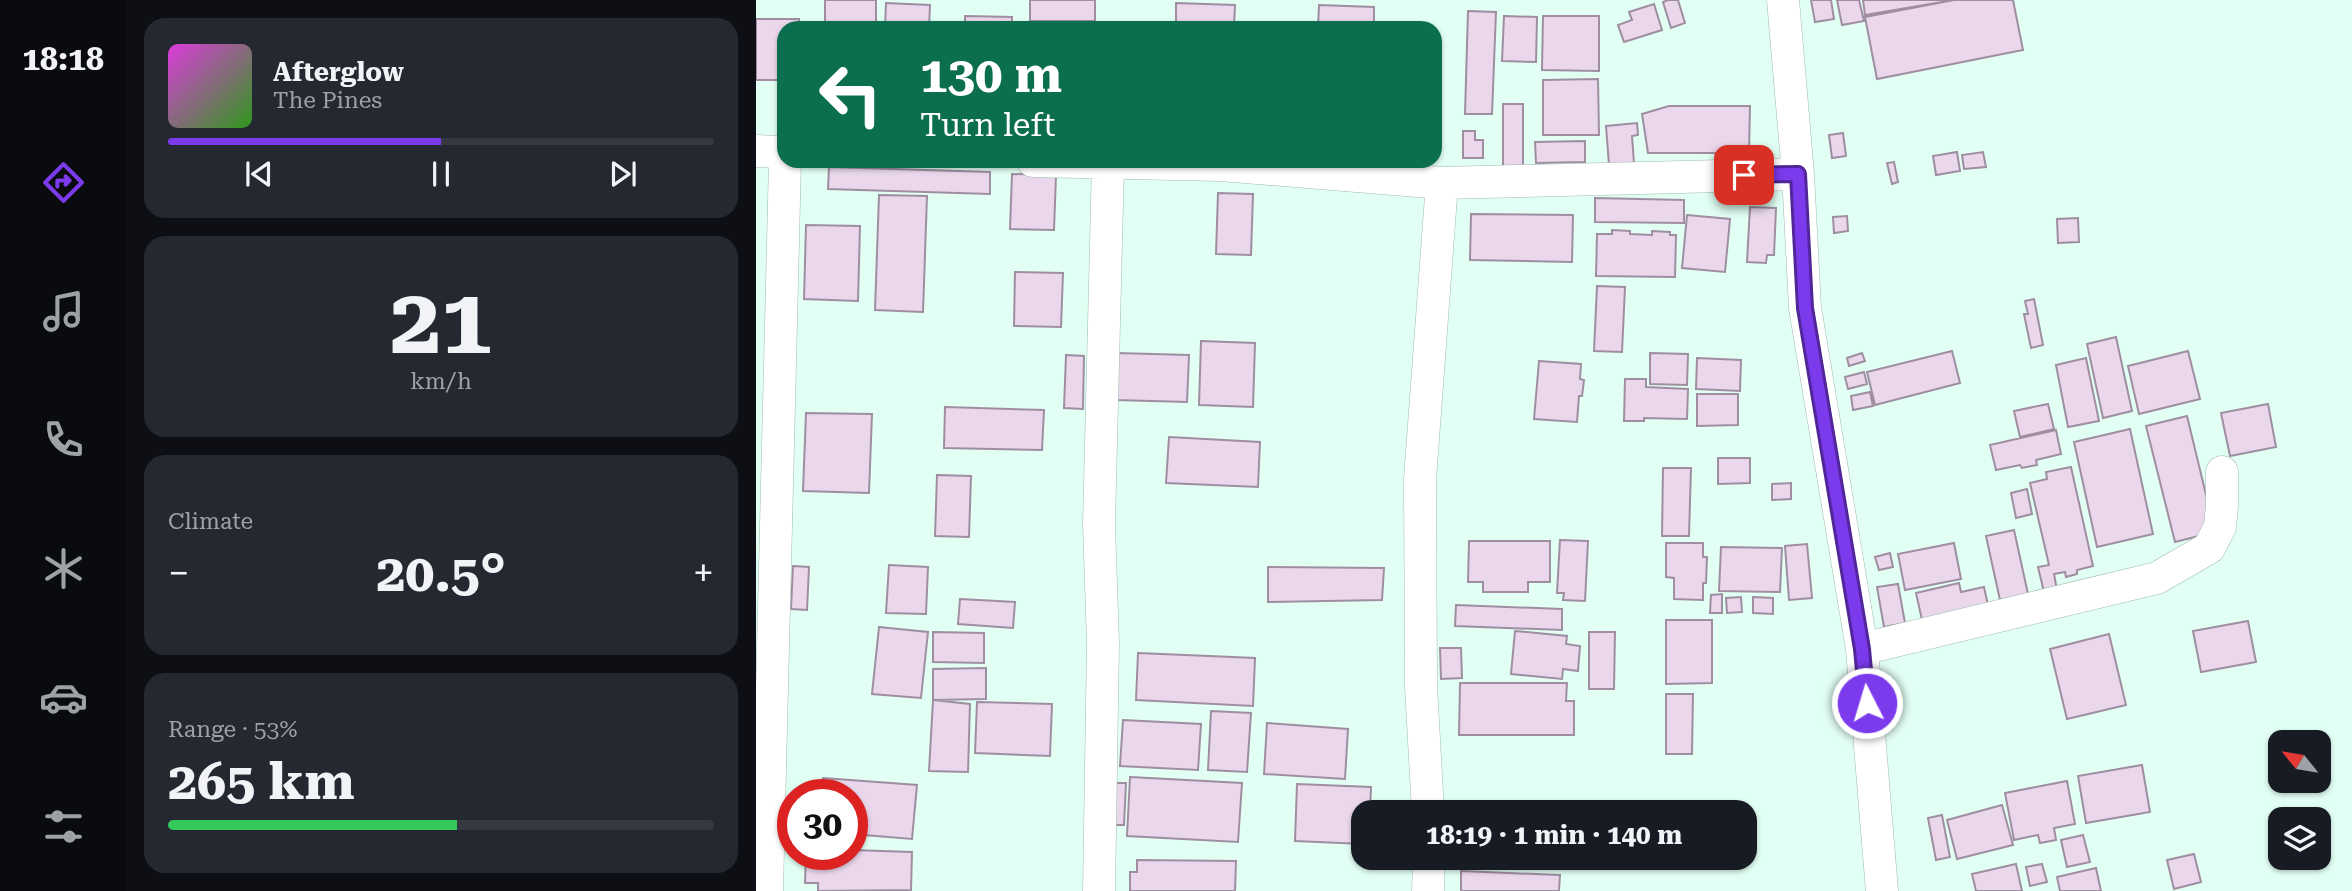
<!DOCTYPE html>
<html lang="en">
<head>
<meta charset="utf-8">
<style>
  :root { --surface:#171b24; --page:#242831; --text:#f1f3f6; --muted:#9ea1a6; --line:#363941; --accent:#7c3aed }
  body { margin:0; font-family:"Roboto Serif",serif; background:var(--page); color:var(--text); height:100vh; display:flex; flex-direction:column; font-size:26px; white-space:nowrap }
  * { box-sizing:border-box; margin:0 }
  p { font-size:23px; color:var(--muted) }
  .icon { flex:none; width:38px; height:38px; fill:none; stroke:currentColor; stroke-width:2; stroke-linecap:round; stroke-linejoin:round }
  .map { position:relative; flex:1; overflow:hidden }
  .side { display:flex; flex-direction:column; gap:18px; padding:18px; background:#0d0f14; width:630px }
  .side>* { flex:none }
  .banner { position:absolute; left:21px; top:21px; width:665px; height:147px; border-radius:21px; box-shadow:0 2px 5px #0004; background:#0b6e4f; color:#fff; overflow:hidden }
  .needle { width:46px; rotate:300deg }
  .tools { position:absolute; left:1512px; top:730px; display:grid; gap:14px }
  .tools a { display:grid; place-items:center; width:63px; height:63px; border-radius:14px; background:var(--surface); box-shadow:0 2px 5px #0004; font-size:35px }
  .speed { position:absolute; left:21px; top:779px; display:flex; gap:14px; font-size:35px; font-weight:700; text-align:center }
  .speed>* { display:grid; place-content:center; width:91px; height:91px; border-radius:50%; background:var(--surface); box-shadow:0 2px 5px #0004; line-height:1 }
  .speed .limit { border:10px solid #d22; background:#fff; color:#111 }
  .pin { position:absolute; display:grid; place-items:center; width:60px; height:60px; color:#fff; margin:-30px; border-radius:14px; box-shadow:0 4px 10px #0006 }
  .me { position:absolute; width:77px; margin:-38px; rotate:355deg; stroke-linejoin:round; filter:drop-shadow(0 0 5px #0008) }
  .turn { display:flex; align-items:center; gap:24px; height:147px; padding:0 28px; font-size:32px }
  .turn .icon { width:91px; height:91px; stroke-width:2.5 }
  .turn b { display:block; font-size:49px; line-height:60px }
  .big { font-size:52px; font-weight:700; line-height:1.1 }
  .side .widget { flex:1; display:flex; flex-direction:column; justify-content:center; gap:10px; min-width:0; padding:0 24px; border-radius:21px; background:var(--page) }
  .side .dial { align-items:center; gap:0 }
  .dial b { font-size:91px; line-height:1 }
  .song { display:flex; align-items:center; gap:21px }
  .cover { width:84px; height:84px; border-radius:10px; background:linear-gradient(135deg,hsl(300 70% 55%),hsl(110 70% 35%)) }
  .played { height:7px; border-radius:4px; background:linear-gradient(90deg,var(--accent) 50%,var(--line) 50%) }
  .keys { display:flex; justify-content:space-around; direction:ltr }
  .heat { display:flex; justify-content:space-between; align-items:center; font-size:38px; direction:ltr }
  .charge { height:10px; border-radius:5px; background:linear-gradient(90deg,#34c759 53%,var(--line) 0) }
  .trip { position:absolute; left:595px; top:800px; width:406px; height:70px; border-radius:21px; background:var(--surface); box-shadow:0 2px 5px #0004; font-weight:700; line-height:70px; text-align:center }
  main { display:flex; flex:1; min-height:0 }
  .menu { display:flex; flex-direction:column; width:126px; justify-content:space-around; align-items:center; background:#090b0e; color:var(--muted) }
  .menu .icon { width:49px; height:49px }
  .menu .on { color:var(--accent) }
  .menu b { font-size:32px; color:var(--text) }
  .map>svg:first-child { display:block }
</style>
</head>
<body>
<main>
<nav class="menu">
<b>18:18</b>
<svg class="icon on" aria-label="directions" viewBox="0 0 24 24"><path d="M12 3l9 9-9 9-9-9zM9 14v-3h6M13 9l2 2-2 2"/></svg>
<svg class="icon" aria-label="music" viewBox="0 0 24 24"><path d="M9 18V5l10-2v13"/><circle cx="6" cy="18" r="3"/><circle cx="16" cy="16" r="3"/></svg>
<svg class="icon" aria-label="phone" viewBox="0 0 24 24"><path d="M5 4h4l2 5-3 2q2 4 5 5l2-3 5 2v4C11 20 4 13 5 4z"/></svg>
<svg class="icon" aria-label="climate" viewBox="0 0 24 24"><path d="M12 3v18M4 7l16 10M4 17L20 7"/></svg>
<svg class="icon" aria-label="car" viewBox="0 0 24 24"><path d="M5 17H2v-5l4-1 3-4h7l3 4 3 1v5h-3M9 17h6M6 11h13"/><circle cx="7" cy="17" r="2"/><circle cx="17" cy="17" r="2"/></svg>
<svg class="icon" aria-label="filters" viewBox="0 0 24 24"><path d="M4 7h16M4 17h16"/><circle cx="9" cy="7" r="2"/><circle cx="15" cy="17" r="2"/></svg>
</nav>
<section class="side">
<div class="widget">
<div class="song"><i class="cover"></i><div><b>Afterglow</b><p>The Pines</p></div></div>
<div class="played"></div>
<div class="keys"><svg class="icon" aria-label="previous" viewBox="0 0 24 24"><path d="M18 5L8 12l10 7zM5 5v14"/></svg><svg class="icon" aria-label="pause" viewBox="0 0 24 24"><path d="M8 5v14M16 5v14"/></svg><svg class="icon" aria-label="next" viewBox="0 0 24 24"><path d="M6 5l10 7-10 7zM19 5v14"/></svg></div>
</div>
<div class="widget dial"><b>21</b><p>km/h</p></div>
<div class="widget"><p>Climate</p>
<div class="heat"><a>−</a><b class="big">20.5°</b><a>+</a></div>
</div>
<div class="widget"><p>Range · 53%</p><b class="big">265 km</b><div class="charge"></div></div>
</section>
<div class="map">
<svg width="1596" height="891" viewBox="0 0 1596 891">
  <rect width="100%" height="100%" fill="#e2fff3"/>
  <path fill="#ead7ec" stroke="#9f8ea1" stroke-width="2" d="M 69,0 L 120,0 L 120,28 L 69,28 Z
    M 274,0 L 339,0 L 339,21 L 274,21 Z
    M 912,0 L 922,0 L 929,23 L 915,28 L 907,2 Z
    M 1055,0 L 1075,0 L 1078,19 L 1059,22 Z
    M 1081,0 L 1103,0 L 1108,21 L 1086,25 Z
    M 1107,0 L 1198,0 L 1109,15 Z
    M 1198,0 L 1257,0 L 1267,50 L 1121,79 L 1109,17 Z
    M 130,3 L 174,5 L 173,28 L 129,28 Z
    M 420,3 L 479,5 L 478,28 L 420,28 Z
    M 898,4 L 906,30 L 868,42 L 862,25 L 876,20 L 873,12 Z
    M 563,5 L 618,7 L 618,28 L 562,28 Z
    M 712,11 L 740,12 L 736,114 L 709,114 Z
    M 209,16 L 256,17 L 256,28 L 209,28 Z
    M 748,16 L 781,17 L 780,62 L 746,61 Z
    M 787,16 L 843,16 L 843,71 L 786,70 Z
    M 0,19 L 43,19 L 44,28 L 28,28 L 28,80 L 0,80 Z
    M 842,79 L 843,135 L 787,135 L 787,80 Z
    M 747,104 L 767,104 L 767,166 L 747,166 Z
    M 913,106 L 994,106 L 993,153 L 892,153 L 886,114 Z
    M 881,123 L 882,135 L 876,136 L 878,163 L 853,165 L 850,126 Z
    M 707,131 L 719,131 L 719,140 L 727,140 L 727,158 L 707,158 Z
    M 1087,133 L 1090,156 L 1076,158 L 1073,135 Z
    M 829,141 L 829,162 L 780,163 L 779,142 Z
    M 1201,152 L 1204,171 L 1180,175 L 1177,156 Z
    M 1227,152 L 1230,167 L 1208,169 L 1206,155 Z
    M 1138,162 L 1142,182 L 1136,184 L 1131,163 Z
    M 73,167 L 234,172 L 234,194 L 72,189 Z
    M 256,174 L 300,175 L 298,230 L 254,229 Z
    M 462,193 L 497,194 L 495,255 L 460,254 Z
    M 123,195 L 171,196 L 167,312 L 119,310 Z
    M 839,198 L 928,200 L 928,223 L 839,222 Z
    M 994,207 L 1020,208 L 1018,255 L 1011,255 L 1010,263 L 991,262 Z
    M 715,214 L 817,215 L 816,262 L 714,260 Z
    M 931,215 L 974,219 L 969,272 L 926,268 Z
    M 1091,216 L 1092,231 L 1078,233 L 1077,217 Z
    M 1322,218 L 1323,242 L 1302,243 L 1301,219 Z
    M 50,225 L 104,226 L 102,301 L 48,299 Z
    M 856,230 L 874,231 L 874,234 L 896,235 L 896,231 L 914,232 L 914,235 L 920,235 L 919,277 L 840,276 L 841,234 L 856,234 Z
    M 259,272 L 307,273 L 305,327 L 258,326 Z
    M 841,286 L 869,287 L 866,352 L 838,351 Z
    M 1278,299 L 1287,345 L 1275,348 L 1268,314 L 1272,314 L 1269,301 Z
    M 1360,337 L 1376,411 L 1347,418 L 1331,344 Z
    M 445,341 L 499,343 L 497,407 L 443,405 Z
    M 1196,351 L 1204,383 L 1119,405 L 1111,372 Z
    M 1432,351 L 1444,399 L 1383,414 L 1372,366 Z
    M 360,353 L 433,355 L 431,402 L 359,400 Z
    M 894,353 L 932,354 L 931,385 L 894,384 Z
    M 1106,353 L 1109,361 L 1093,366 L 1091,358 Z
    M 310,355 L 328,356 L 327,409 L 308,408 Z
    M 941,358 L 985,360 L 984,391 L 940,389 Z
    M 1330,358 L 1343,421 L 1312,427 L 1300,365 Z
    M 783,361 L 825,364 L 824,379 L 828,380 L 826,396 L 823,396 L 821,422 L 778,419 Z
    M 1108,372 L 1111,384 L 1092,389 L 1089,377 Z
    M 869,379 L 890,379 L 890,387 L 932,389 L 931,419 L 888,418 L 888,421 L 868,421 Z
    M 1114,392 L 1117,406 L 1097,410 L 1095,396 Z
    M 941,394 L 982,394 L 982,425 L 941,426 Z
    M 1292,404 L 1298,429 L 1264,437 L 1258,411 Z
    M 1512,404 L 1520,447 L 1474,456 L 1465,413 Z
    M 189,407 L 288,410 L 286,450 L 188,448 Z
    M 50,413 L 116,414 L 113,493 L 47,491 Z
    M 1431,416 L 1459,532 L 1419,542 L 1390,426 Z
    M 1374,429 L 1397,534 L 1341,547 L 1318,442 Z
    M 1300,430 L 1305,454 L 1280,460 L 1281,465 L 1266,468 L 1264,465 L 1240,470 L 1234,445 Z
    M 413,437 L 504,442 L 502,487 L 410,483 Z
    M 962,458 L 994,458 L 994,483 L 962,484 Z
    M 1315,467 L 1337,566 L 1321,570 L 1321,574 L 1310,577 L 1309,572 L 1298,574 L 1301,590 L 1288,592 L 1282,567 L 1293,565 L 1274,483 L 1291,479 L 1290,472 Z
    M 907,468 L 935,468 L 933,536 L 906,536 Z
    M 181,475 L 215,476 L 213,537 L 179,536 Z
    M 1035,483 L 1035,499 L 1016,500 L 1016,484 Z
    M 1271,489 L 1276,514 L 1260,518 L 1255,493 Z
    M 1258,530 L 1272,594 L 1244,600 L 1230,536 Z
    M 804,540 L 832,541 L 829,601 L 807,600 L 808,593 L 801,593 Z
    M 713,541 L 794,541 L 794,582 L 772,582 L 772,592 L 727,592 L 727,582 L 712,582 Z
    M 910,543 L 947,543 L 947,557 L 951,557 L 950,583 L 947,583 L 947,600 L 918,599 L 918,578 L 910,577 Z
    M 1198,543 L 1205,579 L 1149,590 L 1142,554 Z
    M 1051,544 L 1056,598 L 1033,600 L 1029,546 Z
    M 965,547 L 1026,548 L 1024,592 L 963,591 Z
    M 1134,553 L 1137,567 L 1123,570 L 1119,557 Z
    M 133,565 L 172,567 L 170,614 L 130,613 Z
    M 37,566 L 53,567 L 51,610 L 35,609 Z
    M 512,567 L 628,568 L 626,600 L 512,602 Z
    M 1203,583 L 1205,592 L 1228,587 L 1232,605 L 1166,620 L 1160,593 Z
    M 1142,584 L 1149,623 L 1128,627 L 1121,587 Z
    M 966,594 L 966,613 L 954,613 L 955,595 Z
    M 985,597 L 986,612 L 971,613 L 970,598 Z
    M 997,597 L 1017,598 L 1017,614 L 997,613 Z
    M 204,599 L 259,602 L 257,628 L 202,624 Z
    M 700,605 L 806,609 L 806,630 L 699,626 Z
    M 910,620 L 956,620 L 956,683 L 910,684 Z
    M 1492,621 L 1500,662 L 1445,672 L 1437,631 Z
    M 123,627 L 172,632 L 165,698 L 116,694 Z
    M 759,631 L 811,636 L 810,644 L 824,646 L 822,671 L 807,669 L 806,679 L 755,674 Z
    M 177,632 L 228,633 L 228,663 L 177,662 Z
    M 833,632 L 859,632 L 858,689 L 833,689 Z
    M 1353,634 L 1370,705 L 1311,719 L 1294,649 Z
    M 684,648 L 705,648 L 706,678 L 685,679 Z
    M 382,653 L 499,658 L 497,706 L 380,700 Z
    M 230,668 L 230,699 L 177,700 L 177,669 Z
    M 704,683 L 811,683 L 810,701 L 818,701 L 818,735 L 703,735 Z
    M 910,694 L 937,694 L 936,754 L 910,754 Z
    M 177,700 L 214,704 L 212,772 L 173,771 Z
    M 221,702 L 296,704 L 294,756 L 219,753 Z
    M 455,711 L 495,713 L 491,772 L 452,770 Z
    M 367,720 L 445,724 L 442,770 L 364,766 Z
    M 511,723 L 592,729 L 589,779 L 508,774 Z
    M 1386,765 L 1394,812 L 1330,823 L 1322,776 Z
    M 374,777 L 486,783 L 482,842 L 371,836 Z
    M 67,778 L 161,785 L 156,839 L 96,834 L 96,794 L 66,794 Z
    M 1311,781 L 1319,824 L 1298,828 L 1300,840 L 1284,843 L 1282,835 L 1258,840 L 1249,793 Z
    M 352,783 L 370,783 L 368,825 L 350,825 Z
    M 541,784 L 615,787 L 614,812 L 607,812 L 607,844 L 539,841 Z
    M 1246,805 L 1257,845 L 1201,859 L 1191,820 Z
    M 1186,815 L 1194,857 L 1180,860 L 1172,818 Z
    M 1327,835 L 1334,862 L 1311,867 L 1305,840 Z
    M 96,850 L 156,852 L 155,890 L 62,891 L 62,883 L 49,883 L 50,854 L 96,854 Z
    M 1438,854 L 1445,882 L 1418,889 L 1411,860 Z
    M 381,860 L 480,861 L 479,891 L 374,891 L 374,872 L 381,872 Z
    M 1260,864 L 1266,891 L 1220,891 L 1216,874 Z
    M 1286,864 L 1291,882 L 1274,886 L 1270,867 Z
    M 1340,868 L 1345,891 L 1304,891 L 1301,877 Z
    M 705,871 L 804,875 L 803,891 L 705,891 Z"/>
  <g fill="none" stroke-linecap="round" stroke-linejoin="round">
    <defs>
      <path id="street" d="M 1027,0 L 1042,174 L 1049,308 L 1106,649 L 1126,891
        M 0,151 L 28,152
        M 277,161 L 464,165 L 686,183 L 1042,174
        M 1106,649 L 1401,578 L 1453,548 L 1464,527 L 1466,506 L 1466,472
        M 672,812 L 665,686 L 664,479 L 686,183
        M 11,891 L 29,161
        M 343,891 L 347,644 L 343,524 L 352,163
        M 672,891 L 673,858"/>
    </defs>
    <use href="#street" stroke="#9fbbb0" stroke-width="33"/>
    <use href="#street" stroke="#fff" stroke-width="32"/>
  </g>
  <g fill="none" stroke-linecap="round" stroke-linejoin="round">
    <defs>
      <path id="route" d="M 988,175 L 1042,174 L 1049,308 L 1106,649 L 1111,703"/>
    </defs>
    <use href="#route" stroke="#51269a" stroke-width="18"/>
    <use href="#route" stroke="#7c3aed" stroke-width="12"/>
  </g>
</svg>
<div class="tools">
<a><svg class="needle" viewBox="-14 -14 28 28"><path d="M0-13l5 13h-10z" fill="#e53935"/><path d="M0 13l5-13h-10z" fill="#9ea1a6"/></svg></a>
<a><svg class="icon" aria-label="layers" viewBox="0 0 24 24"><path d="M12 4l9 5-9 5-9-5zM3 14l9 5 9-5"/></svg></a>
</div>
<div class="speed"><div class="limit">30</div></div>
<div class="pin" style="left:988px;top:175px;background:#d93025"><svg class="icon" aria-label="arrive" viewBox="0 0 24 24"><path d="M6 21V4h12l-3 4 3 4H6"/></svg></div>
<svg class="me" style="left:1111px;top:703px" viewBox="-20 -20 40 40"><circle r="17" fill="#7c3aed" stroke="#fff" stroke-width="3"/><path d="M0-11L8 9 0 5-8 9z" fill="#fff"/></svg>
<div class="trip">18:19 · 1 min · 140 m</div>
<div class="banner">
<div class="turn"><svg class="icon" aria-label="left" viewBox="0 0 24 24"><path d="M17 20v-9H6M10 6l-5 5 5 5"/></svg><div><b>130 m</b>Turn left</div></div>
</div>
</div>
</main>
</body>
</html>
